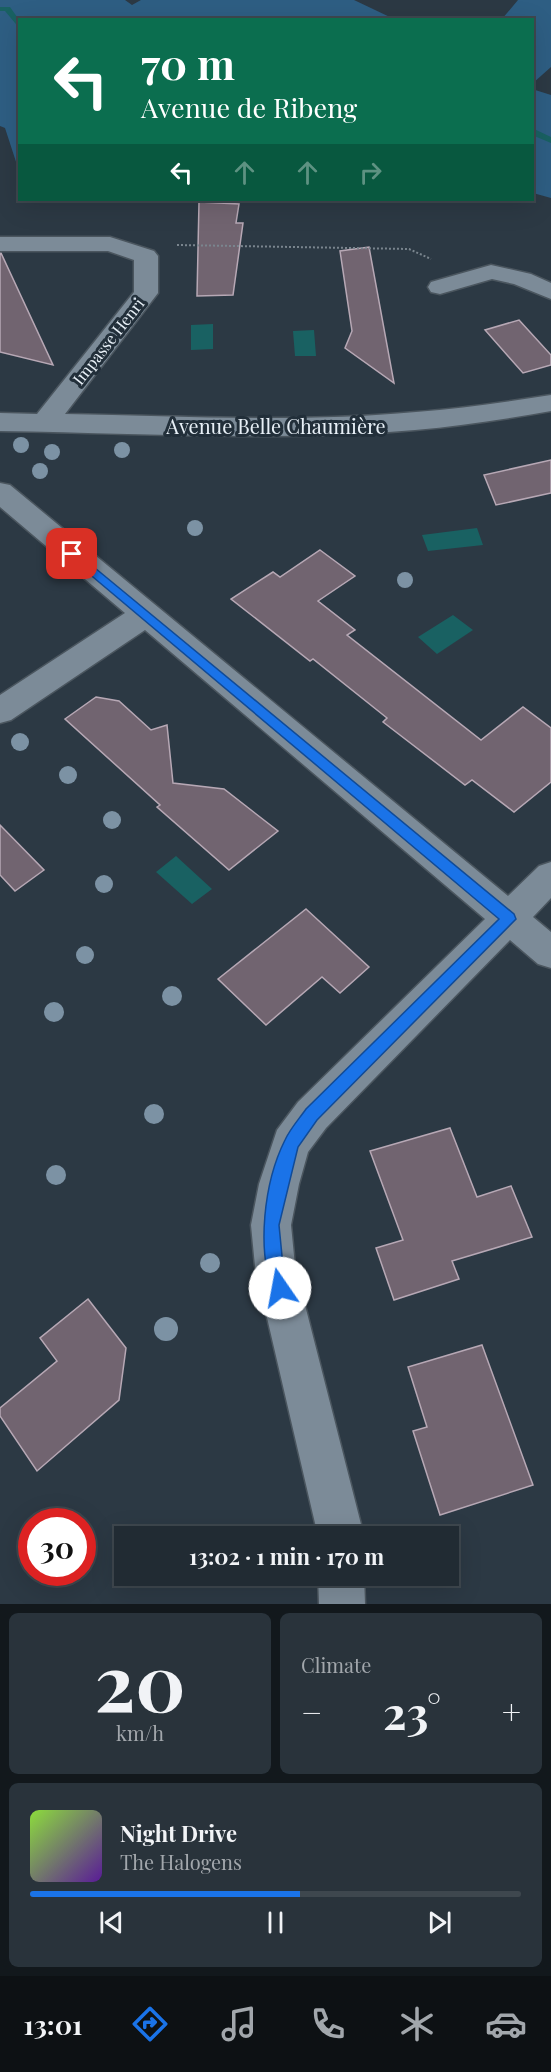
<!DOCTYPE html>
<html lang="en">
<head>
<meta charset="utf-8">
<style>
  :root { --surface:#212b33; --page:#29333b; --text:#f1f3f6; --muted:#a2a7ac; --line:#3e474e; --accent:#1a73e8 }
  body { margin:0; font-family:"Playfair Display",serif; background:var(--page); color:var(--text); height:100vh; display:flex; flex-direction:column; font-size:22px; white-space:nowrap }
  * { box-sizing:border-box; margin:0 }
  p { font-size:20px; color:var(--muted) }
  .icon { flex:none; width:33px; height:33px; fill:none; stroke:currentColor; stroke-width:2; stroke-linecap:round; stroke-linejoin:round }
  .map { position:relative; height:1604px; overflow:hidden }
  .drawer { display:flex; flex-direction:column; gap:9px; padding:9px; background:#12181c; flex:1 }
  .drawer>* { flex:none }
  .banner { position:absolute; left:18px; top:18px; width:516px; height:183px; border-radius:0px; box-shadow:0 6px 24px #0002,0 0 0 2px var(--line); background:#0b6e4f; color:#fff; overflow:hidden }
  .speed { position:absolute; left:18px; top:1508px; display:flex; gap:12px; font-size:30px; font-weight:700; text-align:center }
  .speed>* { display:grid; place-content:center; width:78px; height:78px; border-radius:50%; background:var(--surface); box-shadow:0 6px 24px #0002,0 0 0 2px var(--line); line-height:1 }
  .speed .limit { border:9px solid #d22; background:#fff; color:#111 }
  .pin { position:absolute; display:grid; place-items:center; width:51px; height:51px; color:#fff; margin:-26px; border-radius:12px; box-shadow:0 3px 9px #0006 }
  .me { position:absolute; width:66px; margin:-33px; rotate:348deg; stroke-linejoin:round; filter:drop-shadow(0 0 4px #0008) }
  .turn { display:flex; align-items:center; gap:21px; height:126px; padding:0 24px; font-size:27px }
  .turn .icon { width:78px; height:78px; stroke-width:2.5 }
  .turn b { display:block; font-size:42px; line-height:51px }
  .lanes { display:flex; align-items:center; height:57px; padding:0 24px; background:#0003; justify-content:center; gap:30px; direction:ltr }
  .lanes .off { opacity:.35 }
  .big { font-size:45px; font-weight:700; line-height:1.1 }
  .drawer .widget { flex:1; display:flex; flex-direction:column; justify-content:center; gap:9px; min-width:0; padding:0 21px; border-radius:9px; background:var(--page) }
  .drawer .dial { align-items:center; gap:0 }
  .dial b { font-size:78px; line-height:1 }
  .song { display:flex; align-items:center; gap:18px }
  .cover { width:72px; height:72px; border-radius:9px; background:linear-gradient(135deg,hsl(90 70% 55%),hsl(270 70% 35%)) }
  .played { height:6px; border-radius:3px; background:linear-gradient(90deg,var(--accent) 55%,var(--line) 55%) }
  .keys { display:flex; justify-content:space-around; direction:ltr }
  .heat { display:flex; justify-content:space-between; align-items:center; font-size:33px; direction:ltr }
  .drawer .tiles { flex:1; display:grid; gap:9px; grid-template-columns:1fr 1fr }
  .widget:last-child { grid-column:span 2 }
  .trip { position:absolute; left:114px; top:1526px; width:345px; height:60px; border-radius:0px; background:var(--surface); box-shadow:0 6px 24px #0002,0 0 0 2px var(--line); font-weight:700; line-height:60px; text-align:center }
  .tabs { display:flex; height:96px; justify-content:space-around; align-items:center; background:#0d1114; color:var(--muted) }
  .tabs .icon { width:42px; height:42px }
  .tabs .current { color:var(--accent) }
  .tabs b { font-size:27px; color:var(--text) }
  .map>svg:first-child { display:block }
</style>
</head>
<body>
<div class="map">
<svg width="551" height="1604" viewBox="0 0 551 1604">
  <rect width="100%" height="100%" fill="#2c3944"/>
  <path fill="#2e5e83" d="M 0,0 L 125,0 L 132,5 L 141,0 L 354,0 L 394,19 L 20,20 L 19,171 L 5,128 L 0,126 Z
    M 518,0 L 551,0 L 551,67 L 533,83 L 532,20 L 502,19 Z
    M 532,89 L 551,95 L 551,198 L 533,193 Z"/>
  <path fill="#196162" d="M 213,324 L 213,349 L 191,350 L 191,325 Z
    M 314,330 L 316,356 L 295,356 L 293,331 Z
    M 477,528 L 483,545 L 428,551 L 422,535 Z
    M 453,615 L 473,630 L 437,654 L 418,637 Z
    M 176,856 L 212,889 L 192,904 L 156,872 Z"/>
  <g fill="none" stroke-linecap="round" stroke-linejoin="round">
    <path fill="#196162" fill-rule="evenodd" d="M 0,7 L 10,7 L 20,21 L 20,29 L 5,11 L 0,11 Z
      M 532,128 L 551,137 L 551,143 L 532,135 Z"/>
  </g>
  <path fill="#716470" stroke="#b7a8b5" stroke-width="1.5" d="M 199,202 L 239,204 L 236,223 L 243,223 L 233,295 L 197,296 Z
    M 369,247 L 394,383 L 345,348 L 352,331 L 340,251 Z
    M 0,253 L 1,253 L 53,365 L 0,352 Z
    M 519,320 L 551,355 L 551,365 L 523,373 L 485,330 Z
    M 551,460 L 551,493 L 496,505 L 484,475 Z
    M 320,550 L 355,576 L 318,601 L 355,630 L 347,635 L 481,740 L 523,707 L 551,728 L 551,782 L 514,812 L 472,780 L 465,785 L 383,722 L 387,718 L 313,659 L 310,661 L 231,599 L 273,572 L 280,577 Z
    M 96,697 L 119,701 L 151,730 L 167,725 L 173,783 L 224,789 L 278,831 L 229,870 L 157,807 L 160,805 L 65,719 Z
    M 0,825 L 44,870 L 15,891 L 0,875 Z
    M 306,909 L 369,967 L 340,993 L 322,977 L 266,1025 L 218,979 Z
    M 450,1128 L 477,1197 L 511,1186 L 532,1237 L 452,1261 L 459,1279 L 394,1300 L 376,1248 L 403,1240 L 370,1151 Z
    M 88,1299 L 126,1348 L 119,1400 L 37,1471 L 0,1416 L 0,1408 L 57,1361 L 40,1338 Z
    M 482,1345 L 533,1485 L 440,1515 L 413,1431 L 427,1427 L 408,1367 Z"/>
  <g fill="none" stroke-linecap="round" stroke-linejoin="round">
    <defs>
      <path id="minor" d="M 0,237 L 110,237 L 154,251 L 158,256 L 158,293 L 65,414 C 182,416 299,423 416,412 C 461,409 506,402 551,395 L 551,411 C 506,419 461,426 415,430 C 278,442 138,433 0,431 L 0,413 L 37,414 L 134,292 L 134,260 L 108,251 L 0,251 Z
        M 491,265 L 531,274 L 551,283 L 551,299 L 514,284 L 492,279 L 440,294 L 431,292 L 428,287 L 431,282 Z
        M 0,483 L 10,485 L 508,896 L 539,866 L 551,862 L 551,898 L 533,917 L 551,932 L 551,968 L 538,964 L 510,940 L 326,1128 L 308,1152 L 299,1184 L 291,1225 L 295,1266 L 364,1536 L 318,1536 L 255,1266 L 251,1225 L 259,1184 L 277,1130 L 298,1102 L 485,919 L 145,630 L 11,720 L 0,723 L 0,695 L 125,613 L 0,507 Z
        M 318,1575 L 364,1575 L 365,1604 L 319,1604 Z"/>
    </defs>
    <use href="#minor" stroke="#4b565f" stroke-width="3"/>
    <path stroke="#7a858e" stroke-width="2" stroke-dasharray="2 2" stroke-linecap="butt" d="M 177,245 L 409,249 L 431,259"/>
    <use href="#minor" fill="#7c8b98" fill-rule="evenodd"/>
  </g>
  <g fill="#7c92a4">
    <circle cx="21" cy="445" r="8"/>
    <circle cx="122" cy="450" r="8"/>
    <circle cx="52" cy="452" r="8"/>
    <circle cx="40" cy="471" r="8"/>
    <circle cx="195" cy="528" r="8"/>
    <circle cx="405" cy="580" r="8"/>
    <circle cx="20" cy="742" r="9"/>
    <circle cx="68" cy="775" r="9"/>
    <circle cx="112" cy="820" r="9"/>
    <circle cx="104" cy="884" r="9"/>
    <circle cx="85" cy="955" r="9"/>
    <circle cx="172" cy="996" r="10"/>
    <circle cx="54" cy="1012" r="10"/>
    <circle cx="154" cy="1114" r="10"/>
    <circle cx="56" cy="1175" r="10"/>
    <circle cx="210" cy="1263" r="10"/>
    <circle cx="166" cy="1329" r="12"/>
  </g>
  <path fill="#1a73e8" stroke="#114b97" stroke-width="1.5" d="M 72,549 L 514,914 L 516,919 L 317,1120 L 298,1147 L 279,1225 L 283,1266 L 289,1288 L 286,1294 L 280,1296 L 274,1294 C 256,1250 264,1182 285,1140 C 290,1129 299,1119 306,1109 L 499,919 L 68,556 L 66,554 Z"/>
  <g text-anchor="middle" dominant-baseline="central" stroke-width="6" stroke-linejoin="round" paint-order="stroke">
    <g font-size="16" fill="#e8f0f7" stroke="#222f3a">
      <text transform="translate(108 341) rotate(-52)">Impasse Henri</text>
    </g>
    <g font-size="20" fill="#e8f0f7" stroke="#222f3a">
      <text x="276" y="425">Avenue Belle Chaumière</text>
    </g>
  </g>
</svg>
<div class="speed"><div class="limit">30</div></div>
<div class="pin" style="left:72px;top:554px;background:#d93025"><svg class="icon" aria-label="arrive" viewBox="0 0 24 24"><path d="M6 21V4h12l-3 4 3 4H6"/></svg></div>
<svg class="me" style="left:280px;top:1288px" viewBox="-20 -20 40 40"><circle r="19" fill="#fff"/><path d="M0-13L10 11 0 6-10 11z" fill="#1a73e8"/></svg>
<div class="trip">13:02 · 1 min · 170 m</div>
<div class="banner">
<div class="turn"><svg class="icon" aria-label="left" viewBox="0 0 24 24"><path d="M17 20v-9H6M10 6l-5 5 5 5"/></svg><div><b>70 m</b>Avenue de Ribeng</div></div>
<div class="lanes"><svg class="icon" aria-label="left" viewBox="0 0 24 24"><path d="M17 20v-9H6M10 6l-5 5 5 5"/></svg><svg class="icon off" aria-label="ahead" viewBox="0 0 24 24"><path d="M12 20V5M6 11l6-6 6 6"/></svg><svg class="icon off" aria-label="ahead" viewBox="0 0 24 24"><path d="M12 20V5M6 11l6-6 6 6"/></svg><svg class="icon off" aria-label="right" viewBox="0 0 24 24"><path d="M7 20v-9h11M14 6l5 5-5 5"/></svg></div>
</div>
</div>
<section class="drawer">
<div class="tiles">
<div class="widget dial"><b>20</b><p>km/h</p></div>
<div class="widget"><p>Climate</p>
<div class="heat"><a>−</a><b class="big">23°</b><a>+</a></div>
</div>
<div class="widget">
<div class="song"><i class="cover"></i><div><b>Night Drive</b><p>The Halogens</p></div></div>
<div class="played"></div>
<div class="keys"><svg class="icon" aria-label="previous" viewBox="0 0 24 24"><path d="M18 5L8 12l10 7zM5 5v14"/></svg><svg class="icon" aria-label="pause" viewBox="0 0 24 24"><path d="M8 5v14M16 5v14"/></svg><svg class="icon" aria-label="next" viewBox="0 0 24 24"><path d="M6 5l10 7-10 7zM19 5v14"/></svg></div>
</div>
</div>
</section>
<nav class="tabs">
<b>13:01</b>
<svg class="icon current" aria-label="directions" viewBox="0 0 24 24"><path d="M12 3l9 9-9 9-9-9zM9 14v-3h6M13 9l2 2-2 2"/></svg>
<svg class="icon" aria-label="music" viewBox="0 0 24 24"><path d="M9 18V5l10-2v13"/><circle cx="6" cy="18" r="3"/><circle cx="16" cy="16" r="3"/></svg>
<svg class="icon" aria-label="phone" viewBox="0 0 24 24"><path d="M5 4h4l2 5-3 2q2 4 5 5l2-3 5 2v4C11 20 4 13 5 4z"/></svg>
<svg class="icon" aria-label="climate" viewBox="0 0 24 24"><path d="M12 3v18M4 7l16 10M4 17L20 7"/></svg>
<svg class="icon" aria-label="car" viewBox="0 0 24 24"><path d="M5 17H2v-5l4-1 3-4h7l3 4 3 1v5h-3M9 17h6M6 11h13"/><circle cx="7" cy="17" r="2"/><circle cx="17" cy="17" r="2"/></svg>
</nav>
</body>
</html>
